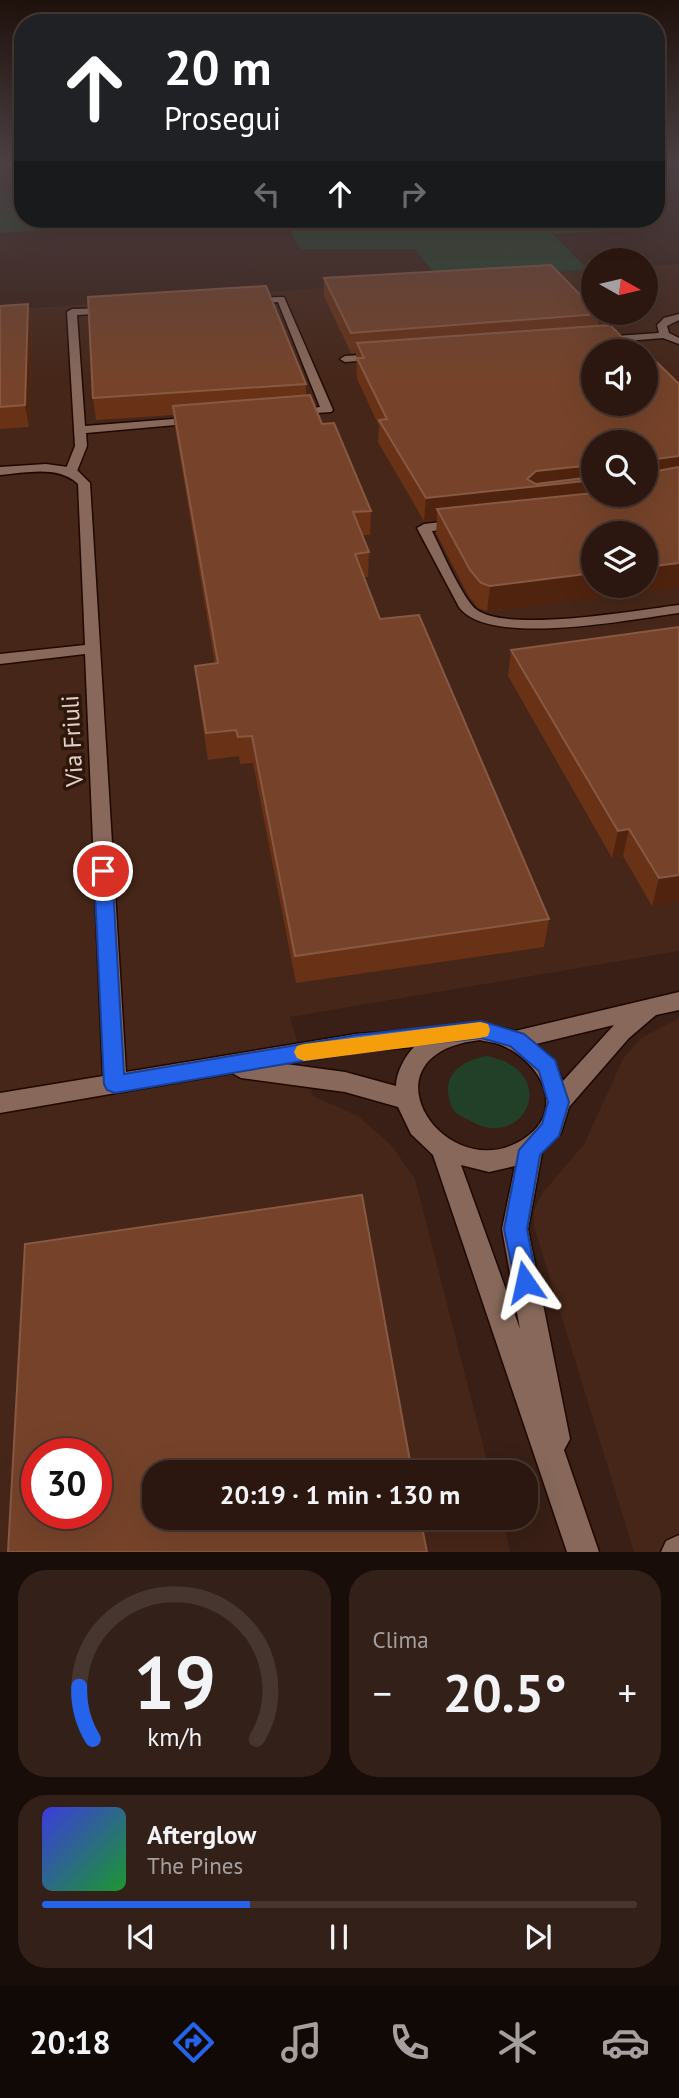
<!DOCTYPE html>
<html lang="it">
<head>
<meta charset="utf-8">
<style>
  :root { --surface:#2b1710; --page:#332019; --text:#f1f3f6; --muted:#a69f9f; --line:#473630; --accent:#2563eb }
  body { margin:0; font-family:"PT Sans",sans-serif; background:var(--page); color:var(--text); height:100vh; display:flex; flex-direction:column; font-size:26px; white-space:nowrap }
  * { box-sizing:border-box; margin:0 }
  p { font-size:23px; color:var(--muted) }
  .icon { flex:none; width:38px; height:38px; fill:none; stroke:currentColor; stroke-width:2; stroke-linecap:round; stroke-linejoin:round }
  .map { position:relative; height:1552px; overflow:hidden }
  .drawer { display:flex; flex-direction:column; gap:18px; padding:18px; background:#180d09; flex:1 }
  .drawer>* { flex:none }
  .top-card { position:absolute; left:14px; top:14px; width:651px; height:214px; border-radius:28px; box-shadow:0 7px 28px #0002,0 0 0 2px var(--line); background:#202124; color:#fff; overflow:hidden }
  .needle { width:46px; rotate:98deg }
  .fabs { position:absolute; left:581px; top:248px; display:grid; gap:14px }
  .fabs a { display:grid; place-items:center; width:77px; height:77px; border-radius:50%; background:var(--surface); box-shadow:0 7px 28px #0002,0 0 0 2px var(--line); font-size:35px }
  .speed { position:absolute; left:21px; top:1438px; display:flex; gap:14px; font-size:35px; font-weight:700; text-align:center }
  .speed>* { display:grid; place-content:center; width:91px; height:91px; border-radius:50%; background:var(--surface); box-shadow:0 7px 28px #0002,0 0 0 2px var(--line); line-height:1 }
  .speed .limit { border:10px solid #d22; background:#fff; color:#111 }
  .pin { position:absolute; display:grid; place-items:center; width:60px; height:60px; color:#fff; margin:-30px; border:4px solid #fff; border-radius:50%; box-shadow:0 2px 7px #0007 }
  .me { position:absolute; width:77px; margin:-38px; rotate:349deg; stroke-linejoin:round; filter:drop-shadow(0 0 5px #0008) }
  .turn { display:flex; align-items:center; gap:24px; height:147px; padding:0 35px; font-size:32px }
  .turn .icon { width:91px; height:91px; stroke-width:2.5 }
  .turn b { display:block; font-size:49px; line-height:60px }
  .lanes { display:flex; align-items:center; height:66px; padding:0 35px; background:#0003; justify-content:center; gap:35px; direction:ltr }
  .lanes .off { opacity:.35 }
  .big { font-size:52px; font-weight:700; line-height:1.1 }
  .drawer .widget { flex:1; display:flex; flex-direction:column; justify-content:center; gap:10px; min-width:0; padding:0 24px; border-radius:28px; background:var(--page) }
  .drawer .dial { align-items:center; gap:0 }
  .dial svg { height:182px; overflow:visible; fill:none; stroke:var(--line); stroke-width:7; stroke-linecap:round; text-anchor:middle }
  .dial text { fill:var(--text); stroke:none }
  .song { display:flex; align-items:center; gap:21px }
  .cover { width:84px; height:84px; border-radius:10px; background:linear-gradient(135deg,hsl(240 70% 55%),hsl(130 70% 35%)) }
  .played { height:7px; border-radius:4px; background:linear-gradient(90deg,var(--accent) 35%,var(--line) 35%) }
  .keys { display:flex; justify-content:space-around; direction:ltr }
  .heat { display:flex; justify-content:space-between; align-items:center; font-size:38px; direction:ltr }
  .drawer .tiles { flex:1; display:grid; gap:18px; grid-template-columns:1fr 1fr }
  .widget:last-child { grid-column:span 2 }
  .trip { position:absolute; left:142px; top:1460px; width:396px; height:70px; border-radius:28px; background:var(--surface); box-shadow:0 7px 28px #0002,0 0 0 2px var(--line); font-weight:700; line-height:70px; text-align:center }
  .dock { display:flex; height:112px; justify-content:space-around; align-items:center; background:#110906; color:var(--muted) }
  .dock .icon { width:49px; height:49px }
  .dock .active { color:var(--accent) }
  .dock b { font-size:32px; color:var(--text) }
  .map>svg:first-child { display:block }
</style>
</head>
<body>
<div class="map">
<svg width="679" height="1552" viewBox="0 0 679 1552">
  <rect width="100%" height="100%" fill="#391f15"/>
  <path fill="#462618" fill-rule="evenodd" d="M 679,264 L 679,951 L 290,1017 L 313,1096 L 358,1116 L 392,1146 L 415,1179 L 490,1472 L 154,1472 L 154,1517 L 502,1517 L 510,1552 L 0,1552 L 0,310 L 593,270 L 593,313 L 646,313 L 646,266 ZM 593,352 L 646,352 L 646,404 L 593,404 ZM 593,443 L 646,443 L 646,495 L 593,495 ZM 593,534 L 646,534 L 646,586 L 593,586 ZM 37,1454 L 96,1454 L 96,1514 L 37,1514 Z
    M 679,1018 L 679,1552 L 634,1552 L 534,1227 L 534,1210 L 541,1195 L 584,1144 L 624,1057 L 641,1038 Z"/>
  <path fill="#224028" d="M 23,190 L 23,219 L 281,219 L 0,233 L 0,192 Z
    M 284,219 L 620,219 L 638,229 L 553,234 L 588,270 L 440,280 L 415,249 L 300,249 Z
    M 487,1056 C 564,1072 523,1154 469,1120 C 462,1117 455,1114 452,1107 C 439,1077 459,1061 487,1056 Z"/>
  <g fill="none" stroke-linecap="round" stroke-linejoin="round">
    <defs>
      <path id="service" d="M 284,297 L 333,410 L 331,412 L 288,415 L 288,411 L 320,407 L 278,302 L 247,304 L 242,301 L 247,298 Z
        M 114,308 L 114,312 L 111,313 L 77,315 L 85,426 L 198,417 L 204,420 L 198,423 L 86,433 L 87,446 L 77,471 L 67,474 L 65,471 L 75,446 L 67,312 L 72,309 Z
        M 458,520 L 463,521 L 463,527 L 432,531 C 441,549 463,600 477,610 C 509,633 638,610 679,605 L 679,613 C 632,619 488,648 459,607 L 417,528 L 424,524 Z
        M 679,1535 L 679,1552 L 661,1552 L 666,1541 Z"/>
      <path id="minor" d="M 679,314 L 679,320 L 667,326 L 669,333 L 679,338 L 679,344 L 663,338 L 601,343 L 596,340 L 601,337 L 659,333 L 657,325 L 664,318 Z
        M 378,354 L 382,355 L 382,359 L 345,362 L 340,359 L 345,356 Z
        M 46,464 L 75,468 L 90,483 L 126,1072 L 356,1034 L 445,1028 L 480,1022 L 515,1031 L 679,992 L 679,1010 L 656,1015 L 629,1038 L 569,1107 L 561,1133 L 542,1153 L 528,1229 L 570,1439 L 564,1450 L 599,1552 L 567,1552 L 433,1155 L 411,1134 L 398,1107 L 345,1092 L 241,1078 L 232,1073 L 0,1113 L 0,1093 L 103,1076 L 85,654 L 0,664 L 0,654 L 85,645 L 78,484 C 58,465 26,473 0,475 L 0,467 ZM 614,1025 L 563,1081 L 553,1059 L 536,1044 ZM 480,1040 C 487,1042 495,1042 501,1045 C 542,1062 568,1112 522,1140 C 444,1188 356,1054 480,1040 ZM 414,1047 C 405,1056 396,1073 396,1086 L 345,1072 L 286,1064 L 356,1052 ZM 461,1165 L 489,1172 L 515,1166 L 502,1229 L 520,1329 Z"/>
    </defs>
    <use href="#service" stroke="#1f0801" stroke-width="3"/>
    <use href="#minor" stroke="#1f0801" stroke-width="3"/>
    <use href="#service" fill="#87685b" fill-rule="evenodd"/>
    <use href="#minor" fill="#87685b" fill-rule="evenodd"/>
  </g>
  <path fill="#693217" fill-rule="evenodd" d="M 551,265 L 593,308 L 593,313 L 599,313 L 600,314 L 598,326 L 610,325 L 625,340 L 634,340 L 679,384 L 679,587 L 487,611 L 478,608 L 468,595 L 436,533 L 437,520 L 424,521 L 378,442 L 379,426 L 357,379 L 356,353 L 351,353 L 324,296 L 324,278 ZM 593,352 L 646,352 L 646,404 L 593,404 ZM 593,443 L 646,443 L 646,495 L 593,495 ZM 593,534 L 646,534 L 646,586 L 593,586 Z
    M 28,304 L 32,324 L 29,427 L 0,429 L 0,306 Z
    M 306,384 L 306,395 L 371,511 L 370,535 L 362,535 L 369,552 L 368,577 L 364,577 L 380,619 L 549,919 L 544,947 L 296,983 L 253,763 L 240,764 L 239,756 L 208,760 L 198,692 L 195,666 L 215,664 L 175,428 L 173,415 L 96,420 L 93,398 Z
    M 679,627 L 679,901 L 652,906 L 623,856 L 612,858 L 508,676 L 511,650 Z"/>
  <path fill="#50230e" d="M 28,304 L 32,324 L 29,427 L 25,405 Z
    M 679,456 L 679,478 L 646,483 L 648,460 Z
    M 593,465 L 593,495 L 437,509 L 437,520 L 424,521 L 426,498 L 527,479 L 536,471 Z
    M 679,563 L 679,587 L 487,611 L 490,586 L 593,573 L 593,586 L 646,586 L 646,567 Z
    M 629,829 L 623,856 L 612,858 L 618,831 Z
    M 679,875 L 679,901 L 652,906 L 659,878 Z"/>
  <path fill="#76432a" stroke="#875943" stroke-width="2" fill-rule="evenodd" d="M 551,265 L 593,308 L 593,313 L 599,313 L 600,314 L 351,333 L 324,278 Z
    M 266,286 L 306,384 L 93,398 L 88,297 Z
    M 28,304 L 25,405 L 0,407 L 0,306 Z
    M 610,325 L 625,340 L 634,340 L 679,384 L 679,456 L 648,460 L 651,472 L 679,467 L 679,563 L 646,567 L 646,534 L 593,534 L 593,573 L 490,586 L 481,583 L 470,570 L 437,509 L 593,493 L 593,495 L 646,495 L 646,443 L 593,443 L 593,465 L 536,471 L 527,479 L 536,484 L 593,477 L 593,480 L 426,498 L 379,420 L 387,419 L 357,358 L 364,358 L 357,343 ZM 593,352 L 646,352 L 646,404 L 593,404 Z
    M 310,395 L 322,424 L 334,423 L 371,511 L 353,512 L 369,552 L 355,554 L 380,619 L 419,615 L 549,919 L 295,956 L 252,736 L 238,737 L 236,730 L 206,733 L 195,666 L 218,663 L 173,406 Z
    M 679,627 L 679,875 L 659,878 L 629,829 L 618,831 L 511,650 Z
    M 362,1195 L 412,1472 L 154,1472 L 154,1517 L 420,1517 L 427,1552 L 8,1552 L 25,1244 ZM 37,1454 L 96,1454 L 96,1514 L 37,1514 Z"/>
  <linearGradient id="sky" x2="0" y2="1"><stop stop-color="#1f110c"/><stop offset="0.43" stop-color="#4e4246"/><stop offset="1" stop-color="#4e4246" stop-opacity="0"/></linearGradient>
  <rect width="679" height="380" fill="url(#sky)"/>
  <path fill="#2563eb" stroke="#184099" stroke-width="2" d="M 103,865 L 112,871 L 124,1074 L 356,1035 L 481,1021 L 524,1034 L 555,1060 L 569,1102 L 559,1136 L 540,1155 L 527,1229 L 537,1282 L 534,1291 L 525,1294 L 517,1291 L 504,1229 L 519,1150 L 542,1124 L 548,1102 L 539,1071 L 510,1046 L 481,1038 L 356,1052 L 115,1093 L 107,1090 L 104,1084 L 94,871 Z"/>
  <path fill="#f59e0b" d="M 480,1022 L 488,1024 L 490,1030 L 488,1036 L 480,1038 L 304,1061 L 297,1058 L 294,1052 L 297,1046 L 304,1044 Z"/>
  <g text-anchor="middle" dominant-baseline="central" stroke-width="7" stroke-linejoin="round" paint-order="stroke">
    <g font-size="24" fill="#e1d0c9" stroke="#2e160b">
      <text transform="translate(72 741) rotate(-93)">Via Friuli</text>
    </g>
  </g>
</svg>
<div class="fabs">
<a><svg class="needle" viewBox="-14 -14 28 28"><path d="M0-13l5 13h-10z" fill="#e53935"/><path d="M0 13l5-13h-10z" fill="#a69f9f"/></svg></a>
<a><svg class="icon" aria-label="sound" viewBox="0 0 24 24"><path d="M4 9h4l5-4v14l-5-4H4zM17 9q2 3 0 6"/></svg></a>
<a><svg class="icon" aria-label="search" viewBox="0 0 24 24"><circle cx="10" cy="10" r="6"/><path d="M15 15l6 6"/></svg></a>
<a><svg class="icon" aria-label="layers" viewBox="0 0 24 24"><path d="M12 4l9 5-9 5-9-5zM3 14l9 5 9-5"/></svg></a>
</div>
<div class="speed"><div class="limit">30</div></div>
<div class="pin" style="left:103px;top:871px;background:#d93025"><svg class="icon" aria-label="arrive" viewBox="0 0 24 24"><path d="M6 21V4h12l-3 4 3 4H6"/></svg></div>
<svg class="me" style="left:525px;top:1282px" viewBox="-20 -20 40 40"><path d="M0-17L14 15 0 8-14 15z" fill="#2563eb" stroke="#fff" stroke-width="4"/></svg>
<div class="trip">20:19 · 1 min · 130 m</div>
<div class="top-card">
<div class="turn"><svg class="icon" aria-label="ahead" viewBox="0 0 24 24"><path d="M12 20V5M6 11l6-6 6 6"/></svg><div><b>20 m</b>Prosegui</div></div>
<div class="lanes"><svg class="icon off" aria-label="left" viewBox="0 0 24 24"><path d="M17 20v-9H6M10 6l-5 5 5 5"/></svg><svg class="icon" aria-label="ahead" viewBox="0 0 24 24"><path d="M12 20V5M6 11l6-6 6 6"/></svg><svg class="icon off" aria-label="right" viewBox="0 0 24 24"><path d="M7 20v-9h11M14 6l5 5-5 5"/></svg></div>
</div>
</div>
<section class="drawer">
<div class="tiles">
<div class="widget dial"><svg viewBox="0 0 100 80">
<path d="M14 69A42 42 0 1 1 86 69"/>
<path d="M14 69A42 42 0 0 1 8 46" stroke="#2563eb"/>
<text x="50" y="56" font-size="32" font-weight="700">19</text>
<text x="50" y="72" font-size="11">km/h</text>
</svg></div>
<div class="widget"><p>Clima</p>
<div class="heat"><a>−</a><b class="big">20.5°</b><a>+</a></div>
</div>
<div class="widget">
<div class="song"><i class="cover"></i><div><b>Afterglow</b><p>The Pines</p></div></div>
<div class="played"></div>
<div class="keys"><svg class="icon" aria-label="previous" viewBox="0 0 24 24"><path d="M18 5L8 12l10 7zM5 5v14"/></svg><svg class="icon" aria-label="pause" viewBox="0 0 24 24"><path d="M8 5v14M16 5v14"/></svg><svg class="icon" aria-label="next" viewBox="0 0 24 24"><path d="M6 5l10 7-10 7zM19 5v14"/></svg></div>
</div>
</div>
</section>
<nav class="dock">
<b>20:18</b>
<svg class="icon active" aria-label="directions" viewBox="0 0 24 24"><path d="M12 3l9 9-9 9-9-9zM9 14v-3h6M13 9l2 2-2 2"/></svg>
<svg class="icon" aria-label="music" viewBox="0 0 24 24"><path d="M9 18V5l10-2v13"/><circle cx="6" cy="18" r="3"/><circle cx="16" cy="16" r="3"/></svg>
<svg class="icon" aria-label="phone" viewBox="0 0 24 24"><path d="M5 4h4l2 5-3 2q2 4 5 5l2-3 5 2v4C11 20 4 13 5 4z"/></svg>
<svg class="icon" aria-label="climate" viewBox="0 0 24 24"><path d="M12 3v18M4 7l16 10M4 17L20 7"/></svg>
<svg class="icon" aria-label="car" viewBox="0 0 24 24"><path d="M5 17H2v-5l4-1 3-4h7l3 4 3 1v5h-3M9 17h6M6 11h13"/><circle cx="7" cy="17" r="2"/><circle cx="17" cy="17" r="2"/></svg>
</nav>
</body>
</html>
